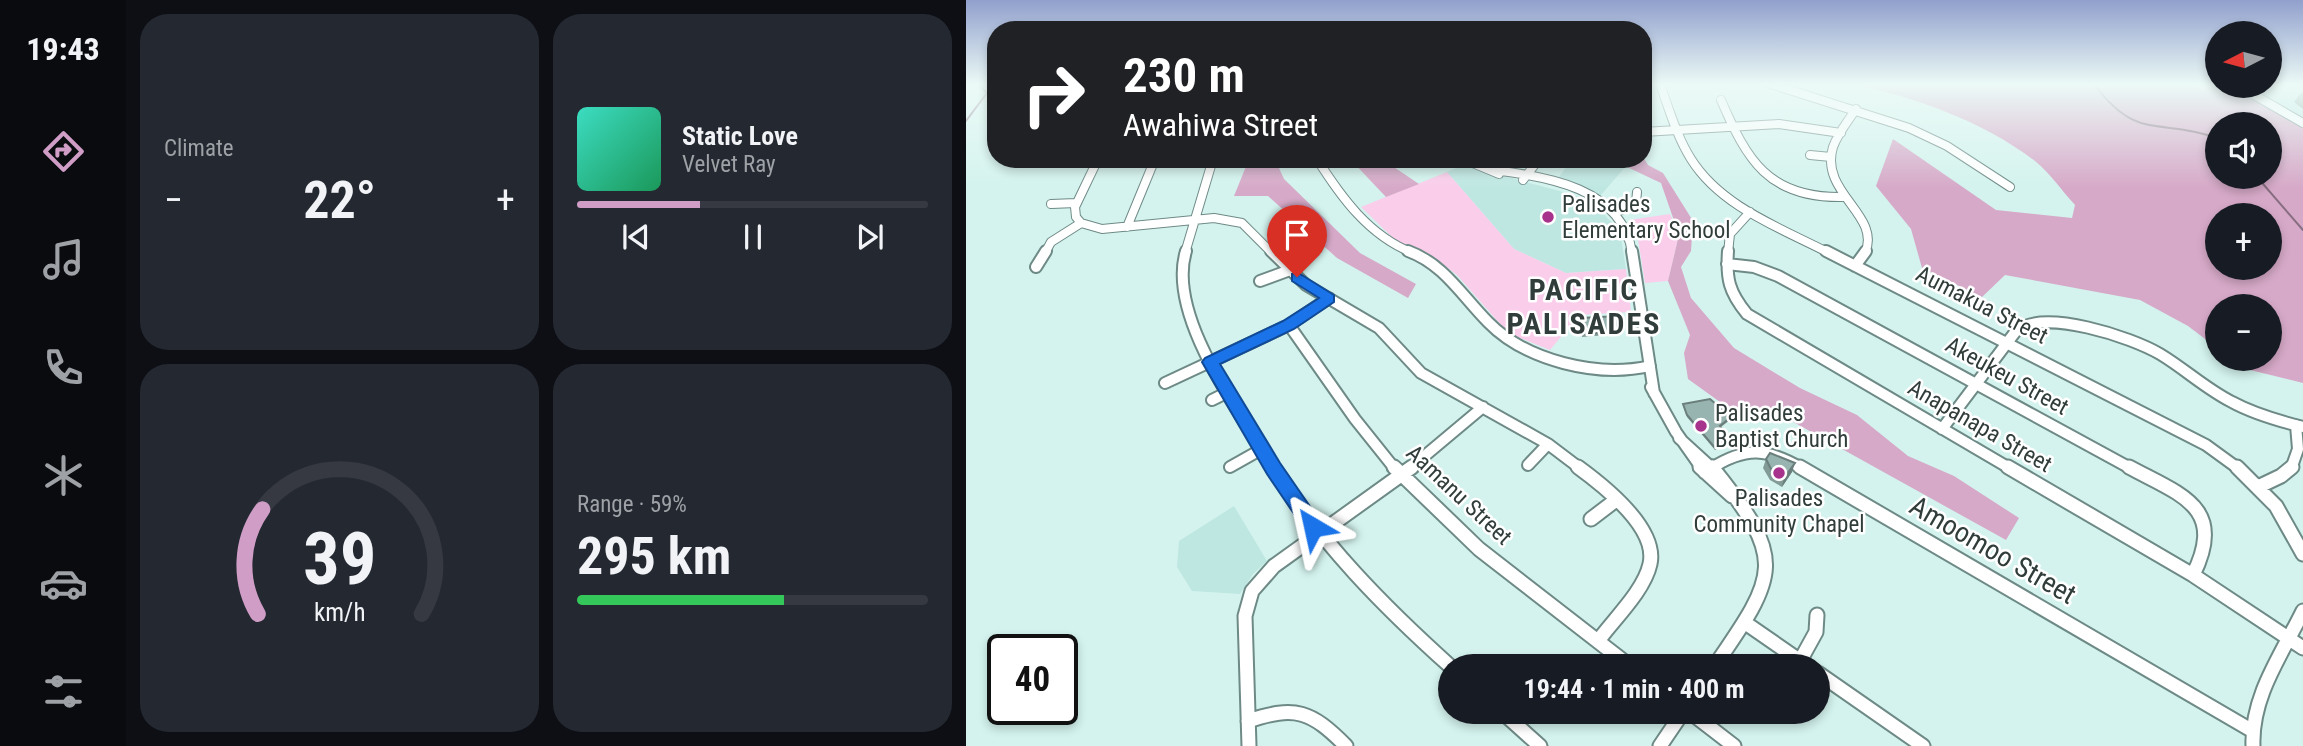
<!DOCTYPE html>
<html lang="en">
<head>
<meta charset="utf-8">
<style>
  :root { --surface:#171b24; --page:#242831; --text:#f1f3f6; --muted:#9ea1a6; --line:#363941; --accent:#d09dc7 }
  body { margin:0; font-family:"Roboto Condensed",sans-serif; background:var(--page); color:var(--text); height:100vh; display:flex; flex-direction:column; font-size:26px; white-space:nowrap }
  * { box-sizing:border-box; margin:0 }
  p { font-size:23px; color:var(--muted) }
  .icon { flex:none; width:38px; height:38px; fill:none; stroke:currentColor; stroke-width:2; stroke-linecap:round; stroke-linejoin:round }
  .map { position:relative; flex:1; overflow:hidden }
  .panel { display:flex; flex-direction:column; gap:14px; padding:14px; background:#0d0f14; width:840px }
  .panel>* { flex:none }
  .top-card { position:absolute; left:21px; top:21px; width:665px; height:147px; border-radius:28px; box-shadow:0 4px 10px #0003; background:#202124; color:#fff; overflow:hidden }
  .needle { width:46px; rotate:264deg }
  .controls { position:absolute; left:1239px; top:21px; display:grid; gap:14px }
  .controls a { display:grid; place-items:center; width:77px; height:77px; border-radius:50%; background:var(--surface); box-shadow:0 4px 10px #0003; font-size:35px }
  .speed { position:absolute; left:21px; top:634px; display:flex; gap:14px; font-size:35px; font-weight:700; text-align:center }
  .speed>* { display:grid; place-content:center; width:91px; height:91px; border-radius:50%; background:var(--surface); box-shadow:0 4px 10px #0003; line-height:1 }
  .speed .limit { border:4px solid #111; border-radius:10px; background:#fff; color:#111 }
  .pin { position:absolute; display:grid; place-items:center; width:60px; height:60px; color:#fff; margin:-72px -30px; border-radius:50% 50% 50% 0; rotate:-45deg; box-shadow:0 0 7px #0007 }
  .pin .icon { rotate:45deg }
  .me { position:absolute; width:77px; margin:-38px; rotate:324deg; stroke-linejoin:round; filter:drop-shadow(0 0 5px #0008) }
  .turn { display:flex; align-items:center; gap:24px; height:147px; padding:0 21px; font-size:32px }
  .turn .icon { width:91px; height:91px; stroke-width:2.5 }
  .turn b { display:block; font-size:49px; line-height:60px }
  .big { font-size:52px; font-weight:700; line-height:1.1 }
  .panel .widget { flex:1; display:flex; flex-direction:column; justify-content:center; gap:10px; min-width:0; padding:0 24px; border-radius:28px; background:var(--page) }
  .panel .dial { align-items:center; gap:0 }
  .dial svg { height:182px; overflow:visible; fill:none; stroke:var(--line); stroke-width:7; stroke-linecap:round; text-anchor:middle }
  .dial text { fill:var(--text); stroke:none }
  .song { display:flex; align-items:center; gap:21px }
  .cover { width:84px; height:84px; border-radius:10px; background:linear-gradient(135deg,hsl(170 70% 55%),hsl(150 70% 35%)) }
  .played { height:7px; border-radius:4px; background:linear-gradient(90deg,var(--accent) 35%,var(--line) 35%) }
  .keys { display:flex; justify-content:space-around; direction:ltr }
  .heat { display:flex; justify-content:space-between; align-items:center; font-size:38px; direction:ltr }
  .charge { height:10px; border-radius:5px; background:linear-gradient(90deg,#34c759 59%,var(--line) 0) }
  .panel .tiles { flex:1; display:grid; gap:14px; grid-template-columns:repeat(2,1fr) }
  .trip { position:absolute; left:472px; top:654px; width:392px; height:70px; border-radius:35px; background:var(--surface); box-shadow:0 4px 10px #0003; font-weight:700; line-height:70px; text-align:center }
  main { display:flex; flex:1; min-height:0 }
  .tabs { display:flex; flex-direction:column; width:126px; justify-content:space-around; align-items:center; background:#090b0e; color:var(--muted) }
  .tabs .icon { width:49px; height:49px }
  .tabs .selected { color:var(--accent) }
  .tabs b { font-size:32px; color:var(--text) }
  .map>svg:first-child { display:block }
</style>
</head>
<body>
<main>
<nav class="tabs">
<b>19:43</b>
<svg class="icon selected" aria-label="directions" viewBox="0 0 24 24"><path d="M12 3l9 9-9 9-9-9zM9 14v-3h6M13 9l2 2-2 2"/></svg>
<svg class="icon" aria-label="music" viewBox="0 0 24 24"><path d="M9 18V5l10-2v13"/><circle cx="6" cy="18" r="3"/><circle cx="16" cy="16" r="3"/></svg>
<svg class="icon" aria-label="phone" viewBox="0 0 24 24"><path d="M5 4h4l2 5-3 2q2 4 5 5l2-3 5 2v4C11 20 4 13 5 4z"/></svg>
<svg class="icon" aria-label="climate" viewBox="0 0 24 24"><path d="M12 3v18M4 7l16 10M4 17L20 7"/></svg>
<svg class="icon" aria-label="car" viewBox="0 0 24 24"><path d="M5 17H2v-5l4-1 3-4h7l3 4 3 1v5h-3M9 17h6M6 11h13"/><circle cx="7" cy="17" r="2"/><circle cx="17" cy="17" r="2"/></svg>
<svg class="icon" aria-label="filters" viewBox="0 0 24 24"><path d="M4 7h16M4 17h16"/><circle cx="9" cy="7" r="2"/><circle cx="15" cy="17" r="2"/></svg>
</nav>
<section class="panel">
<div class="tiles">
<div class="widget"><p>Climate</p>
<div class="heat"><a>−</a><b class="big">22°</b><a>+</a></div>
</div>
<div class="widget">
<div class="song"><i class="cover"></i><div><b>Static Love</b><p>Velvet Ray</p></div></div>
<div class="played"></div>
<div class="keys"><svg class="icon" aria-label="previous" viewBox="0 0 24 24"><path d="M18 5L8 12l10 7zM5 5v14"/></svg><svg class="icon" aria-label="pause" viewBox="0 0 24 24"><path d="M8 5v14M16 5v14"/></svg><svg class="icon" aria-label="next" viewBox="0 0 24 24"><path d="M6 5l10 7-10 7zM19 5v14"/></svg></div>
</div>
<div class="widget dial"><svg viewBox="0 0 100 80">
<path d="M14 69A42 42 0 1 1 86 69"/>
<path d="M14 69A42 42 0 0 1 16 23" stroke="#d09dc7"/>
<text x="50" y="56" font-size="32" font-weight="700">39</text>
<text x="50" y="72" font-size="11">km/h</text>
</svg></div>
<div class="widget"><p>Range · 59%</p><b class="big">295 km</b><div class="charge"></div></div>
</div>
</section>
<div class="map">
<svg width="1337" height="746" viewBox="0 0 1337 746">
  <rect width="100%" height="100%" fill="#d4f3ee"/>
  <path fill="#bfe7e2" d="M 1304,84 L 1337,84 L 1337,119 L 1282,86 Z
    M 606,159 L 644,159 L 661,165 L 634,196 L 590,181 Z
    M 497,165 L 605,194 L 629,205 L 654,231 L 660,269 L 600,273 L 548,249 L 481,172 Z
    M 268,506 L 301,561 L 287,574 L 274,594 L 226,591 L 211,567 L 213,541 Z"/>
  <path fill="#facdeb" d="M 481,172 L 548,249 L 600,273 L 660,269 L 665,312 L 613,315 L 584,350 L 542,333 L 491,275 L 465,255 L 430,241 L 395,207 Z
    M 704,214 L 713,235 L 702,281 L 679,283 L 672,239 L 663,220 Z"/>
  <path fill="#d6a9c8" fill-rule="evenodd" d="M 885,84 L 1233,84 C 1272,93 1305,104 1337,128 L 1337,383 L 1280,369 L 1266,359 L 1304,359 L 1304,306 L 1251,306 L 1251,348 L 1222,326 L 1174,300 L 1039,275 L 1016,297 L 956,268 L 945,229 L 910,186 L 927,139 L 1030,210 L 1106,218 L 1109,205 C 1096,191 1084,173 1069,161 C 1015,120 951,98 885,84 ZM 1251,124 L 1304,124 L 1304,177 L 1251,177 ZM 1251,215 L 1304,215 L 1304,268 L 1251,268 Z
    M 677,157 L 682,165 L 697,173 L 727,221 L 725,251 L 715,267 L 725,298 L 768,348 L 834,388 L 891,415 L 942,456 L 988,476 L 1053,518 L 1040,540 L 822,419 L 772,415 L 722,379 L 718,353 L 724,335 L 702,281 L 713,235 L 695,183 L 644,159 Z
    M 283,159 L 314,159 L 313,168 L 318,179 L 394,253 L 450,284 L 442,298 L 371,258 L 302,196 L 268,196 Z
    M 384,159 L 416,159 L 453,184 L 420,197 Z"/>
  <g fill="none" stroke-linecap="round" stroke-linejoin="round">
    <path stroke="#886e82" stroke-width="2" d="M 1128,84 C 1172,143 1193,117 1251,138
      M 0,121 L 21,93 L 12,84
      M 1291,177 L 1337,230"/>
    <defs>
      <path id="minor-far2" d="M 694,84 C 703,109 711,137 725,159 C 755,207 815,228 863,253
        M 805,84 L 943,128 L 981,146 L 1044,187
        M 1283,92 L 1337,123
        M 755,100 C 781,160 802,198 876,197
        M 890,109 C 882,121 872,133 867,147 C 853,193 916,215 899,253
        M 677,132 L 813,124 L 875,133
        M 844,155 L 865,157
        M 132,159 L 109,207 L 110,217 L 115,223 L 136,229 L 248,218 L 276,223 L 306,253
        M 351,159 C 375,197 403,236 447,253
        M 497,159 L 533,174
        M 527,170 C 580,176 657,188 666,253
        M 557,180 L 573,159
        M 85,204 L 110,203
        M 649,213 L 670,203 L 671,192
        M 161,227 L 189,159
        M 79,253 L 85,242 L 115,223
        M 219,253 L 247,159
        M 762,253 L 764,234 L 784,212"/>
      <path id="minor-far1" d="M 220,251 C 200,316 275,413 308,469
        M 305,251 L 340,285 L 413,328 L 455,373 L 582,444 L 615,469
        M 442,251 C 478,264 496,296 522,322 C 560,361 632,378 684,366
        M 666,251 L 688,393
        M 762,251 C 760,279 763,292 781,314 L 1045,469
        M 860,251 L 1240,445 L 1273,469
        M 761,264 L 788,267 L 812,276 L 1166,469
        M 889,266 L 900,251
        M 70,267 L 80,251
        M 294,281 L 324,270
        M 323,325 L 389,419 L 429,469
        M 199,383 L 323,325 L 363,298
        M 685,387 L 710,432 L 736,469
        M 246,400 L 262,392
        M 976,429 L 1050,331 C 1078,308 1165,337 1194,354 C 1219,369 1240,389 1266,402 C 1288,414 1313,421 1337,427
        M 713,438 L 747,469
        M 562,465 L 582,444
        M 264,467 L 296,449
        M 443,469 L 517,407
        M 744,469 C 780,446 801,448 837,469
        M 1325,469 L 1332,449 L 1330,425"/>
      <path id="minor" d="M 307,467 C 356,544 417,606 485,667
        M 428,467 L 513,549 L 665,667
        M 612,467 C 638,486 692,528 684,564 C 678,591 648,619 632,641
        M 734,467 L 766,496
        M 746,467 C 821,560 813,573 748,667
        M 834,467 L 1285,730
        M 1042,467 L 1227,575 L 1337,648
        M 1163,467 C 1215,495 1261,507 1227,575
        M 1271,467 L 1310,506 L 1337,554
        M 739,472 L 747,467
        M 1294,486 L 1315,476 L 1326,467
        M 625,519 L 650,500
        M 778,622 L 843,667
        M 834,661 L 850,632 L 851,615
        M 852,673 L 957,746
        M 536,712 L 574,746
        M 724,712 L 768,746
        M 282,721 C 330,705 345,711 380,746
        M 283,746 L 279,616 L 286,591 L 308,566 L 446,467
        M 694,746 L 717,712
        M 1287,746 C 1285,696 1316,654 1337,611"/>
    </defs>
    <use href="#minor-far2" stroke="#6e8a86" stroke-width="10"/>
    <use href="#minor-far1" stroke="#6e8a86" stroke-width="14"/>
    <use href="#minor" stroke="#6e8a86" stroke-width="17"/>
    <use href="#minor-far2" stroke="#fff" stroke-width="8"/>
    <use href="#minor-far1" stroke="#fff" stroke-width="10"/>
    <use href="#minor" stroke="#fff" stroke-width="13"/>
  </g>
  <path fill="#829b97" d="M 1337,92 L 1337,109 L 1328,102 L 1335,93 Z
    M 652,316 L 654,334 L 616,337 L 615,318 Z
    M 717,404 L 764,420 L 755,427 L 763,442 L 749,450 L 721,417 Z
    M 800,459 L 826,472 L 816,487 L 804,480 L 797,468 Z"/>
  <path fill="#6a7e7b" d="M 763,439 L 763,442 L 749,450 L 749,448 Z
    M 829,463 L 826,472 L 816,487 L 818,478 Z"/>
  <path fill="#97b4b0" stroke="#6a7e7b" stroke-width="2" d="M 652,316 L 654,332 L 616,334 L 615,318 Z
    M 744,399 L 765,417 L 754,426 L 763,439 L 749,448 L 721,415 L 717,404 Z
    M 804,453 L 829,463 L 818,478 L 806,471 L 800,459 Z"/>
  <linearGradient id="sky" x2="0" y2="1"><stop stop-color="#91a0cc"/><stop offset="0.45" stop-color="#ecfaf7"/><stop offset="1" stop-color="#ecfaf7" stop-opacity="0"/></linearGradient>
  <rect width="1337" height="188" fill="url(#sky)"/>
  <path fill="#1a73e8" stroke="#114b97" stroke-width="2" d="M 331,272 L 368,295 L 368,302 L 328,329 L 254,364 L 314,463 L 354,521 L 357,527 L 354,533 L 347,535 L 341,533 L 301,474 L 236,362 L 239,358 L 317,321 L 353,298 L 326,281 L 326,274 Z"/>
  <g fill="#a7338d" stroke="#fff" stroke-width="2.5">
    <circle cx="582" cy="217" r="7"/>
    <circle cx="735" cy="426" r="7"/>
    <circle cx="813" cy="473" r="7"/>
  </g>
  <g text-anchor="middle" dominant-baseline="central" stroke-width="5" stroke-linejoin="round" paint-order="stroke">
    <g font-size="23" fill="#313d3b" stroke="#fff" text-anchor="start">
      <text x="596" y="204">Palisades<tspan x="596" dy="26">Elementary School</tspan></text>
      <text x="749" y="413">Palisades<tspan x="749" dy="26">Baptist Church</tspan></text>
      <text x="813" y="498" text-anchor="middle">Palisades<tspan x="813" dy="26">Community Chapel</tspan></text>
    </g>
    <g font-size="23" fill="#313d3b" stroke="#fff">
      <text transform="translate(1016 305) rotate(27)">Aumakua Street</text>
      <text transform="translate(1041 376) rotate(29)">Akeukeu Street</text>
      <text transform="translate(1014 426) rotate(30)">Anapanapa Street</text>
      <text transform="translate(493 495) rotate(43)">Aamanu Street</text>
    </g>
    <g font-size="28" fill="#313d3b" stroke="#fff">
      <text transform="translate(1027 550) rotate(30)">Amoomoo Street</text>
    </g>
    <g font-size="30" font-weight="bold" letter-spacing="2" fill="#313d3b" stroke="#fff">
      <text x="618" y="289">PACIFIC<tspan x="618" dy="34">PALISADES</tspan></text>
    </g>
  </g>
</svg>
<div class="controls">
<a><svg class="needle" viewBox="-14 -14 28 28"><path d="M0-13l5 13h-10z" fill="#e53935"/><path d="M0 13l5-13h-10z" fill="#9ea1a6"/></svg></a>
<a><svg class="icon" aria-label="sound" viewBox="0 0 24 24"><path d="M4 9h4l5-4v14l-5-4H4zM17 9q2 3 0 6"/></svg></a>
<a>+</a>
<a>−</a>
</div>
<div class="speed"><div class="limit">40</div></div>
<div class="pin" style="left:331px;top:277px;background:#d93025"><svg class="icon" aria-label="arrive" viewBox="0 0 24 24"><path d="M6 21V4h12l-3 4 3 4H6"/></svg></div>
<svg class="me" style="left:347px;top:527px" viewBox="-20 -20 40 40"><path d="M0-17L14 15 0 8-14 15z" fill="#1a73e8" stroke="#fff" stroke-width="4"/></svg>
<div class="trip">19:44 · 1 min · 400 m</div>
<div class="top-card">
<div class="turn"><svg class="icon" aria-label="right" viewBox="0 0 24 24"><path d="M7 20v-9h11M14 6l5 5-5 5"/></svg><div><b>230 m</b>Awahiwa Street</div></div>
</div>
</div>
</main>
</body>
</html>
